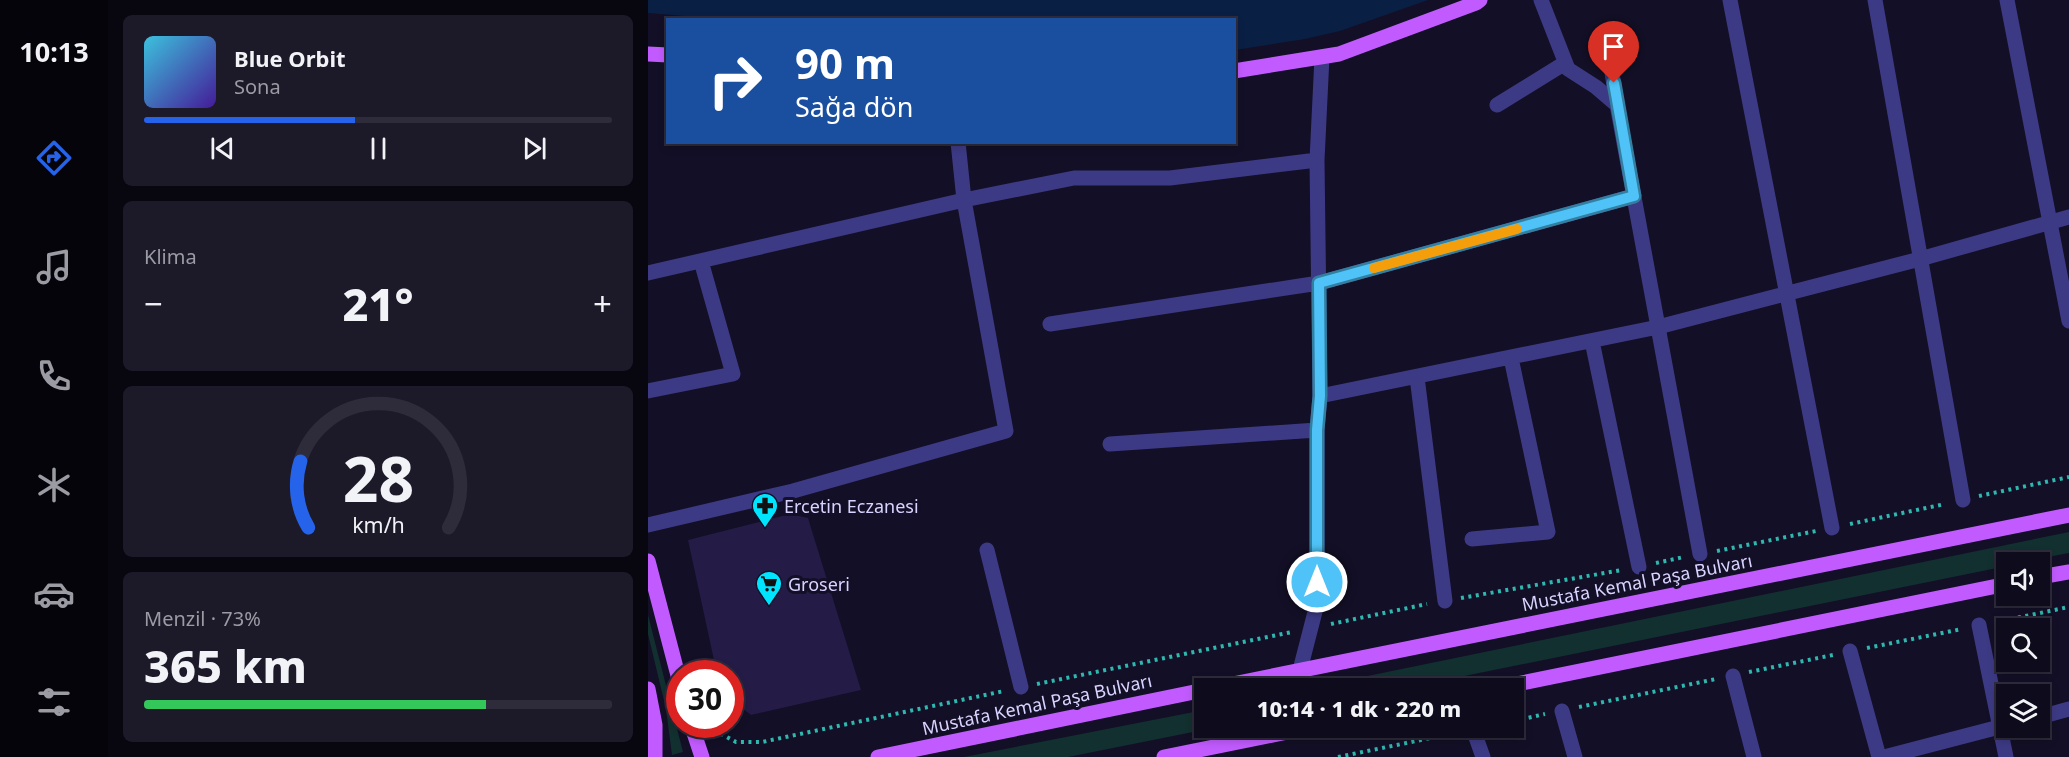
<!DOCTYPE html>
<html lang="tr">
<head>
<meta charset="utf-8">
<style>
  :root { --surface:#0e0b1c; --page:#1c1929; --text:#f1f3f6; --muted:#9b9ba3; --line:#2e2b3b; --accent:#2563eb }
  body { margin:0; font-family:"Noto Sans",sans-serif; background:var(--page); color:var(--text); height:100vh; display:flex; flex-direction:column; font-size:22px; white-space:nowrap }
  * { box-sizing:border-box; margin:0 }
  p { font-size:20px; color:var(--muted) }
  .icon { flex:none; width:33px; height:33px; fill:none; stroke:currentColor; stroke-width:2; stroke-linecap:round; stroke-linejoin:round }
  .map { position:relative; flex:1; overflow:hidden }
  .side { display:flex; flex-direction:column; gap:15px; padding:15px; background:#08060f; width:540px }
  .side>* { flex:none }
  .banner { position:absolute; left:18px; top:18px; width:570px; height:126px; border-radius:0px; box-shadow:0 3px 9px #0003,0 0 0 2px var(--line); background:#1a4fa0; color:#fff; overflow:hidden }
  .controls { position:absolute; left:1348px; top:552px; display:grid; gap:12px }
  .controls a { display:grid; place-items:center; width:54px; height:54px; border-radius:0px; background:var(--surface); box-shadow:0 3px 9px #0003,0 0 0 2px var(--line); font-size:30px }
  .speed { position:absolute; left:18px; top:660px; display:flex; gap:12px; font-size:30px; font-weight:700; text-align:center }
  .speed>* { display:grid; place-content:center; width:78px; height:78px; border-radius:50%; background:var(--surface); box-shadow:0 3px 9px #0003,0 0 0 2px var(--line); line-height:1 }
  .speed .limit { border:9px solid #d22; background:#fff; color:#111 }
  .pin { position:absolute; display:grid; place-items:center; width:51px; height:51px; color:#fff; margin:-62px -26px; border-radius:50% 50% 50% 0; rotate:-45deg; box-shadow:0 0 6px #0007 }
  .pin .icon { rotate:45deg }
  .me { position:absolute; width:66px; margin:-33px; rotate:0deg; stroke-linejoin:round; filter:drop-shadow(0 0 4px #0008) }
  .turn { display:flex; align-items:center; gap:21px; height:126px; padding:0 30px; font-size:27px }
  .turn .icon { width:78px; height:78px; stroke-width:2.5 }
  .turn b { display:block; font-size:42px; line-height:51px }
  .big { font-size:45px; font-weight:800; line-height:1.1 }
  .side .tile { flex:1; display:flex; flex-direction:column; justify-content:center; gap:9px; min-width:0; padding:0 21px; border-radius:9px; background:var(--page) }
  .side .dial { align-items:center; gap:0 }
  .dial svg { height:156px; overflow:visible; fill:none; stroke:var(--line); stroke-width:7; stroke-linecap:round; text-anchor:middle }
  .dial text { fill:var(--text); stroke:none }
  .song { display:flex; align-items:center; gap:18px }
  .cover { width:72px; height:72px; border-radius:9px; background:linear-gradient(135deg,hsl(190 70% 55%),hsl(260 70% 35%)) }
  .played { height:6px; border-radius:3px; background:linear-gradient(90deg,var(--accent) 45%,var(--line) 45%) }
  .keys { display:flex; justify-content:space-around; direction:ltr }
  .heat { display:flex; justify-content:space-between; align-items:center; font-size:33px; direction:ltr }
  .charge { height:9px; border-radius:4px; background:linear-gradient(90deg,#34c759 73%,var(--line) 0) }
  .trip { position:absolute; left:546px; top:678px; width:330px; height:60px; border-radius:0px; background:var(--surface); box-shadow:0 3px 9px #0003,0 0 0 2px var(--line); font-weight:800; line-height:60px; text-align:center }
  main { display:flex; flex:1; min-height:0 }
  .menu { display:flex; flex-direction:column; width:108px; justify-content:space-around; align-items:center; background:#06040b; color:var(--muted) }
  .menu .icon { width:42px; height:42px }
  .menu .current { color:var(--accent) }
  .menu b { font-size:27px; color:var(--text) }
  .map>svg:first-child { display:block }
</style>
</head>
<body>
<main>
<nav class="menu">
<b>10:13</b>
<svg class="icon current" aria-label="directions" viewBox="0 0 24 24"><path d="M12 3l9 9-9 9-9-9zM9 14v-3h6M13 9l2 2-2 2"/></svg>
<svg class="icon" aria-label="music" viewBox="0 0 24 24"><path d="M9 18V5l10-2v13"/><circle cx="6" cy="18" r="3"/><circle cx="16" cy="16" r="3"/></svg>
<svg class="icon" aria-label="phone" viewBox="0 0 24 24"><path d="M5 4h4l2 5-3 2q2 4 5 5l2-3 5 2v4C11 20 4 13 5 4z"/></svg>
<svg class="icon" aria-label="climate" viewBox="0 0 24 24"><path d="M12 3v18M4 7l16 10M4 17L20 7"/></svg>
<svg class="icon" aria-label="car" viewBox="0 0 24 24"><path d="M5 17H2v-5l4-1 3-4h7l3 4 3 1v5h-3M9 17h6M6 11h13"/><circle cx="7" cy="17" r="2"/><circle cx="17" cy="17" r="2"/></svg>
<svg class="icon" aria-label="filters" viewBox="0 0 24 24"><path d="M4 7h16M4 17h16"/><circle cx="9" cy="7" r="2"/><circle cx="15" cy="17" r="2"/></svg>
</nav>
<section class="side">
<div class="tile">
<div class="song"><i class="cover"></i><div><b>Blue Orbit</b><p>Sona</p></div></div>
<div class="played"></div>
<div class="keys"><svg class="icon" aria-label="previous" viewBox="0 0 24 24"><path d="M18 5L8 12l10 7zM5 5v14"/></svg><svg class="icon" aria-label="pause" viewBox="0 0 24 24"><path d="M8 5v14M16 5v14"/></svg><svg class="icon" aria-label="next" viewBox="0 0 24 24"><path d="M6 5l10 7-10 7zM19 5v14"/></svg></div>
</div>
<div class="tile"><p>Klima</p>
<div class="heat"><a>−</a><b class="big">21°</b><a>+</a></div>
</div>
<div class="tile dial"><svg viewBox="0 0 100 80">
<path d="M14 69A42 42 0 1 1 86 69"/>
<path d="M14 69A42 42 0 0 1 10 35" stroke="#2563eb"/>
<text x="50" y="56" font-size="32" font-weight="700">28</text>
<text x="50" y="72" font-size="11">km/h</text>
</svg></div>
<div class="tile"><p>Menzil · 73%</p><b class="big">365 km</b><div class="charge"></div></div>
</section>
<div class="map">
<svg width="1421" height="757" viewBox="0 0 1421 757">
  <rect width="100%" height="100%" fill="#130f26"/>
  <path fill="#12302f" d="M 1421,532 L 1421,553 L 1374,562 L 1359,562 L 1359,566 L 757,688 L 661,688 Z
    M 0,615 L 35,752 L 24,755 L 18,709 L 0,634 Z
    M 556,710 L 556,728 L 565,728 L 420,757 L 316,757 Z"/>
  <path fill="#0a1f44" d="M 0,0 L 780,0 L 692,31 L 657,39 L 587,50 L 586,20 L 85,20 L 0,13 Z"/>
  <path fill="#241b47" d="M 142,514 L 160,518 L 213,690 L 103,715 L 82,699 L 82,674 L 69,674 L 40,540 Z"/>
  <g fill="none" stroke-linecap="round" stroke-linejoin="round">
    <path stroke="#2fb8b0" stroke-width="4" stroke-dasharray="3 4.5" stroke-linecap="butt" d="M 1331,496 L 1421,477
      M 1202,524 L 1297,504
      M 1069,551 L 1168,531
      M 1008,563 L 1036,557
      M 813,598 L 974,570
      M 1348,622 L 1421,607
      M 683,624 L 779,604
      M 1219,648 L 1314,629
      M 1101,672 L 1185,655
      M 389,684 L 644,632
      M 931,707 L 1068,679
      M 866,721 L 897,714
      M 66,730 L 88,742 L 114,742 L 356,691
      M 690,757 L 807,733"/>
    <path stroke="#3d3a85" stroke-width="15" d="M 893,0 L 920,69 L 948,87 L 969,105
      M 1082,0 L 1184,528
      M 1227,0 L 1315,500
      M 1359,0 L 1421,321
      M 959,40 L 969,105 L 1052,554
      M 849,105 L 917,63
      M 0,273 L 316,200 L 426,178 L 522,178 L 669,160
      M 402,324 L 671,283 L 986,196
      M 944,341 L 991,567
      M 769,377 L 797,601
      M 0,391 L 85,374 L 53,261
      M 672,396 L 1010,327 L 1272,259 L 1421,217
      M 462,444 L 669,430
      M 0,525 L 145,491 L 358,431 L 316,200 L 310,142
      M 824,539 L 900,532 L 863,358
      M 339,550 L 373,687
      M 1331,625 L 1358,757
      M 1202,651 L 1231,757
      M 652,670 L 669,604 L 669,430 L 672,396 L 669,160 L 674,57
      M 1085,676 L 1106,757
      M 914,711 L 927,757
      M 1392,717 L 1421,709
      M 825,729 L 835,757
      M 1236,757 L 1359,725"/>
    <path stroke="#c25bff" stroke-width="15" d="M 0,54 L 20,55
      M 586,71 L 691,54 L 828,3 L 832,0
      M 0,561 L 32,683
      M 1392,577 L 1421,572
      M 565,688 L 1421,515
      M 849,688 L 1359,584
      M 0,689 L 7,725 L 7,757
      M 43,724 L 54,757
      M 230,757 L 556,690
      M 516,757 L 659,728"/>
  </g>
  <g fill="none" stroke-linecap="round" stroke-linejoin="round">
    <defs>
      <path id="route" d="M 669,582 L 669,430 L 672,396 L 671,283 L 986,196 L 966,83"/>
    </defs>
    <use href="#route" stroke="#337fa1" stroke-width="15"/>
    <use href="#route" stroke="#4fc3f7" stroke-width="10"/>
    <path stroke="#f59e0b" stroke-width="10" d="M 726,268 L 869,229"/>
  </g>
  <defs>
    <symbol id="pharmacy-pin" viewBox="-11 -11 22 30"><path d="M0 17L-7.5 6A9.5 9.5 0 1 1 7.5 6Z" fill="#00e5ff" stroke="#130f26"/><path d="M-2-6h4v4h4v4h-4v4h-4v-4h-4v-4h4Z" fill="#111"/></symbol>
    <symbol id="supermarket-pin" viewBox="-11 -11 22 30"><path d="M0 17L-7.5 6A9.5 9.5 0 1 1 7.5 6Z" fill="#00e5ff" stroke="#130f26"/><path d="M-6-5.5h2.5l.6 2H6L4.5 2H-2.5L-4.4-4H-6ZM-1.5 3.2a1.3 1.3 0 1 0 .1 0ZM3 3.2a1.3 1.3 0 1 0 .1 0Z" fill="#111"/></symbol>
  </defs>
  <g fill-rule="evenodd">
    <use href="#pharmacy-pin" x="102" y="491" width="30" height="40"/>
    <use href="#supermarket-pin" x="106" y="569" width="30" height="40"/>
  </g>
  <g text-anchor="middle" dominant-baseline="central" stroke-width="6" stroke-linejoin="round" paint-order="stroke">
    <g font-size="18" fill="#d9d4ff" stroke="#130f26" text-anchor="start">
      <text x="136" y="506">Ercetin Eczanesi</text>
      <text x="140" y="584">Groseri</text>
    </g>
    <g font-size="18" fill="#d9d4ff" stroke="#130f26">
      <text transform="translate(989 582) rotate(-11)">Mustafa Kemal Paşa Bulvarı</text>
      <text transform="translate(389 704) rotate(-12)">Mustafa Kemal Paşa Bulvarı</text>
    </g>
  </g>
</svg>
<div class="controls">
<a><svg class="icon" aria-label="sound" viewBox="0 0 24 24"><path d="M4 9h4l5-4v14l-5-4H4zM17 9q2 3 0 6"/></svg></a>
<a><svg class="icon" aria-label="search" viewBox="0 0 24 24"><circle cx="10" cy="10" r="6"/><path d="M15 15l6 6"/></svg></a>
<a><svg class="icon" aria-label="layers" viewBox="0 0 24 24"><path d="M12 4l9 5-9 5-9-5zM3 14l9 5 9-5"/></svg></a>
</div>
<div class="speed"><div class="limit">30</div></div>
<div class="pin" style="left:966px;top:83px;background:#d93025"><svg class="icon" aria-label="arrive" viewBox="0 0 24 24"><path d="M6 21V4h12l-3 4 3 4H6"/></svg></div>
<svg class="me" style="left:669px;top:582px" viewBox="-20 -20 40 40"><circle r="17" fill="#4fc3f7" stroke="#fff" stroke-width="3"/><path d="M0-11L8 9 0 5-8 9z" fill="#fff"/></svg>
<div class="trip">10:14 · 1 dk · 220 m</div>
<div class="banner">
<div class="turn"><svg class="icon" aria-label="right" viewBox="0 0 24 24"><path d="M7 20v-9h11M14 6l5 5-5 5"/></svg><div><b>90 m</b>Sağa dön</div></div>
</div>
</div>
</main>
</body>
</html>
